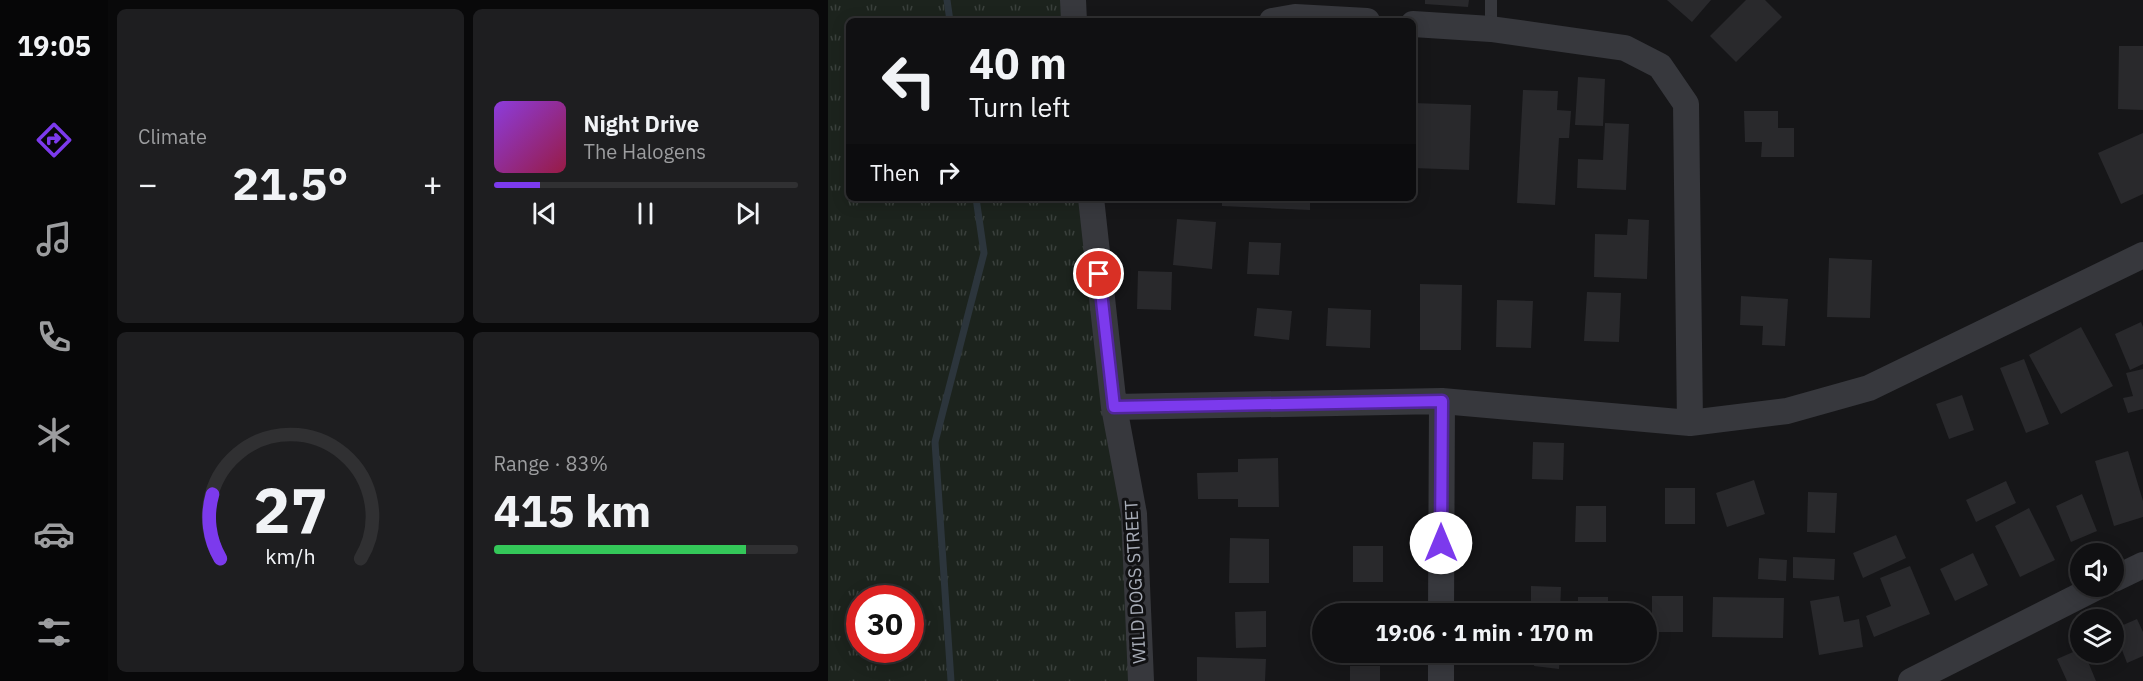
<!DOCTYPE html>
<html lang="en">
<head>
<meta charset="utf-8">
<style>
  :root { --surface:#101012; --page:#1e1e20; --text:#f1f3f6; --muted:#9c9d9f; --line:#303032; --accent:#7c3aed }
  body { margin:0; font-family:"IBM Plex Sans",sans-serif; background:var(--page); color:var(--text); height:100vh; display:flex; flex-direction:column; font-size:22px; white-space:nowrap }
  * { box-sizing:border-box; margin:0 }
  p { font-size:20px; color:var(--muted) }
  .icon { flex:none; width:33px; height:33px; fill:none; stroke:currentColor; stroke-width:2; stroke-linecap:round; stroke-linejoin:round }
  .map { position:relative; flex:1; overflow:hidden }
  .panel { display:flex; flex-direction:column; gap:9px; padding:9px; background:#09090a; width:720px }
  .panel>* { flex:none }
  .hud { position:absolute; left:18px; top:18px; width:570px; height:183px; border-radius:9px; box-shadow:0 3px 15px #0003,0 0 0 2px var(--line); background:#101012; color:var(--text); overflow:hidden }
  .controls { position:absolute; left:1242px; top:543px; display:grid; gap:12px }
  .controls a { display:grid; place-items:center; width:54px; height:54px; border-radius:50%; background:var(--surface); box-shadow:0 3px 15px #0003,0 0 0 2px var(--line); font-size:30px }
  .speed { position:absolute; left:18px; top:585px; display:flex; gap:12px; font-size:30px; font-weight:700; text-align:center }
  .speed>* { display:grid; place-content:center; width:78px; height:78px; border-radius:50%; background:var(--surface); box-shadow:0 3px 15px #0003,0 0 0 2px var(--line); line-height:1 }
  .speed .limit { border:9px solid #d22; background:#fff; color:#111 }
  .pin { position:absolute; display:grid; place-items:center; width:51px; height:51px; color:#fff; margin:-26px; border:3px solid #fff; border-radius:50%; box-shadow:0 2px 6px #0007 }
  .me { position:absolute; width:66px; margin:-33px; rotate:0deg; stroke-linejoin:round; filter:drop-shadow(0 0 4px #0008) }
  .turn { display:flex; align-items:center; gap:21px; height:126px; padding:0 24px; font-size:27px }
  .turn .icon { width:78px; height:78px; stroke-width:2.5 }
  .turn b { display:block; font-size:42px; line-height:51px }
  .then { display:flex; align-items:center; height:57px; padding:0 24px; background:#0003; gap:12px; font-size:22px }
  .big { font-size:45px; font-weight:700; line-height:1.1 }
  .panel .tile { flex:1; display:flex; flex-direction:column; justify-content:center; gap:9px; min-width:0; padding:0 21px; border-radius:9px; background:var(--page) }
  .panel .dial { align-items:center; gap:0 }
  .dial svg { height:156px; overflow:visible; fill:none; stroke:var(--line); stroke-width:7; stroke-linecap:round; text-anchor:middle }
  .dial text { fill:var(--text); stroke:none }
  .song { display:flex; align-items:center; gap:18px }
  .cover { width:72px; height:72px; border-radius:9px; background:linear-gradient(135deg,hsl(270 70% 55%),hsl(340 70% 35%)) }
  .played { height:6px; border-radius:3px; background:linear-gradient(90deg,var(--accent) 15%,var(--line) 15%) }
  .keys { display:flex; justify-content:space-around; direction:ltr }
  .heat { display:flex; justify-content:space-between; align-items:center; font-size:33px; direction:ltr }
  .charge { height:9px; border-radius:4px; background:linear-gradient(90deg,#34c759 83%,var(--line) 0) }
  .panel .tiles { flex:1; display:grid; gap:9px; grid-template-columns:repeat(2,1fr) }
  .trip { position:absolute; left:484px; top:603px; width:345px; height:60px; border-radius:30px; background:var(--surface); box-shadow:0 3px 15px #0003,0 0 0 2px var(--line); font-weight:700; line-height:60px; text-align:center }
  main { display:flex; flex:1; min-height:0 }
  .tab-bar { display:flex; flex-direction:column; width:108px; justify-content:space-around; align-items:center; background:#060607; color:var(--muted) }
  .tab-bar .icon { width:42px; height:42px }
  .tab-bar .selected { color:var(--accent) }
  .tab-bar b { font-size:27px; color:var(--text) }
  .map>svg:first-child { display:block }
</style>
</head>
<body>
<main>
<nav class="tab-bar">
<b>19:05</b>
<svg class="icon selected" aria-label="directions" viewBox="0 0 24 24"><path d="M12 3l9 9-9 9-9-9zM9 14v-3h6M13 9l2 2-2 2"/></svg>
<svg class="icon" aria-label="music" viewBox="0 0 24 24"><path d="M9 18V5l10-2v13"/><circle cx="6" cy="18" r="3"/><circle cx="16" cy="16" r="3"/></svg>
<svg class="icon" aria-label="phone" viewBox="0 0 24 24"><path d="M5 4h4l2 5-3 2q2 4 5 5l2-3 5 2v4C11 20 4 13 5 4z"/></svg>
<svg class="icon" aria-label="climate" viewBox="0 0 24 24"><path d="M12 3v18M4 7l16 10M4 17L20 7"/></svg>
<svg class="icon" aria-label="car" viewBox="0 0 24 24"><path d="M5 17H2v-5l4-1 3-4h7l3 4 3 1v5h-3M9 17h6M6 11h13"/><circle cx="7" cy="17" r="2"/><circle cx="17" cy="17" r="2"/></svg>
<svg class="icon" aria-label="filters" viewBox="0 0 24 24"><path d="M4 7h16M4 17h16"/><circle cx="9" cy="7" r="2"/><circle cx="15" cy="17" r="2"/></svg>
</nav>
<section class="panel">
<div class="tiles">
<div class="tile"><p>Climate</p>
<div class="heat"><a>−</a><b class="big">21.5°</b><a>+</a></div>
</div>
<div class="tile">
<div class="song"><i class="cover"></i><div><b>Night Drive</b><p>The Halogens</p></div></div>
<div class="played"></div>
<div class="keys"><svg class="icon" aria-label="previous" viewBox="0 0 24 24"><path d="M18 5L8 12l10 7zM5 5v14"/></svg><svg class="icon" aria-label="pause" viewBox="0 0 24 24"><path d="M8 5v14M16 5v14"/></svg><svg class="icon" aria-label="next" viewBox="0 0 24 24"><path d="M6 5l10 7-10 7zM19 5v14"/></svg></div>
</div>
<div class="tile dial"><svg viewBox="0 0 100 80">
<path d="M14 69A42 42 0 1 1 86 69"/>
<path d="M14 69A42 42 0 0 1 10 36" stroke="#7c3aed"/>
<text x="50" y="56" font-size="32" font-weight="700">27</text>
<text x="50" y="72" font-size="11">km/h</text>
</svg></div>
<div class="tile"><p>Range · 83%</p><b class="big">415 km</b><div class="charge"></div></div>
</div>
</section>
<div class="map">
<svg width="1315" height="681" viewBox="0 0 1315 681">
  <defs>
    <pattern id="grass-tufts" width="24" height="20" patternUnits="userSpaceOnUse" patternTransform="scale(1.5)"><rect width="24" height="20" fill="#1c231d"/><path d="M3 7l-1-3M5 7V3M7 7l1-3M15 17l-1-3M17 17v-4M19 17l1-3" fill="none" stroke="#3a403c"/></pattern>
  </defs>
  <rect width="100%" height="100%" fill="#161618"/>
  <path fill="url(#grass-tufts)" fill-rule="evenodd" d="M 0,0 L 245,0 L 246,21 L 21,21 L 21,198 L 263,198 L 313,681 L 0,681 ZM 32,598 L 82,598 L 82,650 L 32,650 Z"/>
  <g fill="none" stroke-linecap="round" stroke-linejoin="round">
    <path stroke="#2c353c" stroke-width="7" d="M 119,0 L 122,21
      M 123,681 L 107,442 L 156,253 L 148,198"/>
  </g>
  <path fill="#29292c" d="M 597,0 L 641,0 L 640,7 L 597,4 Z
    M 839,0 L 883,0 L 864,22 Z
    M 918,0 L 937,0 L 954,17 L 908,62 L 882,36 Z
    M 1291,46 L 1315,46 L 1315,110 L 1290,109 Z
    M 750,77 L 777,79 L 775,126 L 747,125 Z
    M 695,90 L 730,91 L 729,110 L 743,111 L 741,138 L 731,138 L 727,205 L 689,203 Z
    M 585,103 L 643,105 L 641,170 L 585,168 Z
    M 916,111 L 950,111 L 950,128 L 966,128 L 966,157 L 933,157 L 934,142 L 917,142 Z
    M 777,123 L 801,124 L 798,190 L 749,188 L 750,159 L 775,160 Z
    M 1315,133 L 1315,194 L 1293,204 L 1270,153 Z
    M 394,198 L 482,198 L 482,210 L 394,206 Z
    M 349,219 L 388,222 L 384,269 L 345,265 Z
    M 800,219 L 821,220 L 819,279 L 766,277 L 767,234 L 799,235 Z
    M 421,242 L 453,243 L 451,275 L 419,274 Z
    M 1001,258 L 1044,260 L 1042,318 L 999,317 Z
    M 310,271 L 344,272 L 343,310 L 309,309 Z
    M 592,284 L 634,285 L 633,350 L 592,350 Z
    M 759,292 L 793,293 L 791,342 L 756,341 Z
    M 913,296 L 960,299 L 957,346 L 934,345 L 935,326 L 912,325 Z
    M 669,300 L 705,301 L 703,348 L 668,347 Z
    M 429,308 L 464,311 L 461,340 L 426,336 Z
    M 500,308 L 543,310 L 542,348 L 498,346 Z
    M 1313,322 L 1315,327 L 1315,364 L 1302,370 L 1287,334 Z
    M 1253,327 L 1285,386 L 1233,414 L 1201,355 Z
    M 1196,359 L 1221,424 L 1198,433 L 1172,368 Z
    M 1315,369 L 1315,409 L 1300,413 L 1295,398 L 1305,396 L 1298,373 Z
    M 1134,395 L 1146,430 L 1121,439 L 1108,404 Z
    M 705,442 L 736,443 L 735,480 L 704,479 Z
    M 1300,451 L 1315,501 L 1315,517 L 1286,526 L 1267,461 Z
    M 450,458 L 451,507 L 410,507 L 410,499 L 370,499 L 369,473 L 410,472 L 410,459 Z
    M 926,480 L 937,514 L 899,527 L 888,493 Z
    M 1178,481 L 1188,503 L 1148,522 L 1138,500 Z
    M 837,488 L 867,488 L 867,524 L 837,524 Z
    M 980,492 L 1009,493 L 1007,533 L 979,532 Z
    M 1254,494 L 1269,531 L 1243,542 L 1228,506 Z
    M 748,506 L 778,506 L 778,542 L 747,542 Z
    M 1201,508 L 1227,560 L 1192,577 L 1167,526 Z
    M 1068,535 L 1078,558 L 1035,578 L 1025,553 Z
    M 402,538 L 441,539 L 441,583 L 401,583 Z
    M 525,546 L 555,546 L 555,582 L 525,582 Z
    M 1145,553 L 1160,585 L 1127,601 L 1112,569 Z
    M 965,557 L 1007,559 L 1006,580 L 965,578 Z
    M 931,558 L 959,560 L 958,581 L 930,579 Z
    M 1082,566 L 1102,614 L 1046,637 L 1038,616 L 1063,606 L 1052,578 Z
    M 703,586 L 733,587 L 732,613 L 703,612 Z
    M 824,596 L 855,596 L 855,632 L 824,632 Z
    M 1011,596 L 1016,622 L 1031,619 L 1035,647 L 991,655 L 982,601 Z
    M 750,597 L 780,597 L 780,614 L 750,614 Z
    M 885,597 L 956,598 L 955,638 L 884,637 Z
    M 515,607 L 545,607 L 545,614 L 514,614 Z
    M 438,611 L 438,647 L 408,648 L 407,612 Z
    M 1309,619 L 1315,632 L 1315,656 L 1299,663 L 1286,629 Z
    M 1252,649 L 1252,652 L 1256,652 L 1268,681 L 1239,681 L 1229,659 Z
    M 707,652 L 732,652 L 731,669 L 706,666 Z
    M 369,657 L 438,659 L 437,681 L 369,681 Z
    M 522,666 L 552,666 L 552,681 L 522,681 Z"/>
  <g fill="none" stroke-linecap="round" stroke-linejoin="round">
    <path stroke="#37383d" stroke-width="12" d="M 663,29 L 663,0"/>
    <path stroke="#37383d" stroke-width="26" d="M 245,0 L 246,21
      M 444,21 L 467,17 L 539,21
      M 585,24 L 663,29 L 797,48 L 832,66 L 858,104 L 862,423
      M 263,198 L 286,407 L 306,514 L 313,681
      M 286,407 L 614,401 L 862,423 L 959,411 L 1041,388 L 1315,255
      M 1286,579 L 1315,565
      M 613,614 L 614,401
      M 613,681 L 613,652
      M 1083,681 L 1271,586"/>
  </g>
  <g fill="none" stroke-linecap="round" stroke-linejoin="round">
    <defs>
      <path id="route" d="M 271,274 L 286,407 L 614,401 L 613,543"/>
    </defs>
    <use href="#route" stroke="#51269a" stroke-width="15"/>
    <use href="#route" stroke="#7c3aed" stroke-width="10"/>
  </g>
  <g text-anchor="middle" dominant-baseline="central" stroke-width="6" stroke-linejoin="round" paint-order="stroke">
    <g font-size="18" fill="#a8adb8" stroke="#111113">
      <text transform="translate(307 582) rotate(-93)">WILD DOGS STREET</text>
    </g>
  </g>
</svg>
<div class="controls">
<a><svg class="icon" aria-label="sound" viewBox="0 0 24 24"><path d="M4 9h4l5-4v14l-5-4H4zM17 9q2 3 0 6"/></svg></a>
<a><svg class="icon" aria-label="layers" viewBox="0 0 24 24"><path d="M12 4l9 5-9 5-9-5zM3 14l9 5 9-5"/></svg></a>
</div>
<div class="speed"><div class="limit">30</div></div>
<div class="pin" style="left:271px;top:274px;background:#d93025"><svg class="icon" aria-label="arrive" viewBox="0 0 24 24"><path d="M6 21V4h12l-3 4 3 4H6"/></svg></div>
<svg class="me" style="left:613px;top:543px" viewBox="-20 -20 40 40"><circle r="19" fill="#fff"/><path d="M0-13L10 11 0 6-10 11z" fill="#7c3aed"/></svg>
<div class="trip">19:06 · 1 min · 170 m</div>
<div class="hud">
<div class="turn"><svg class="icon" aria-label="left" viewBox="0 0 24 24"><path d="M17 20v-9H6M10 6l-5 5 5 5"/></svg><div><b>40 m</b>Turn left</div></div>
<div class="then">Then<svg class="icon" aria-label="right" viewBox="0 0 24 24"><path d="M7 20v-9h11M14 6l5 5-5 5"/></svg></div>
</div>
</div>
</main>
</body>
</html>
